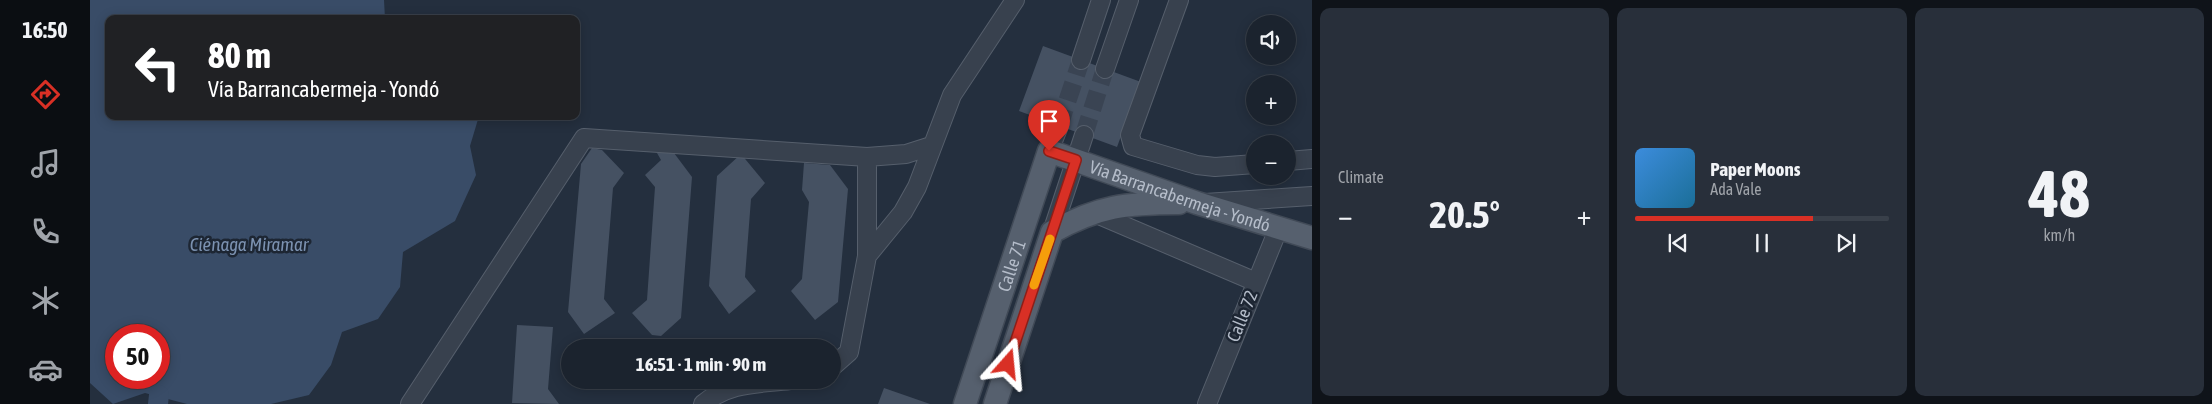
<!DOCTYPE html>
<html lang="en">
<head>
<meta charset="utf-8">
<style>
  :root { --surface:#1b232e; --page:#282f3a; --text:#f1f3f6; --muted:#a0a4aa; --line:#39404a; --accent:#d93025 }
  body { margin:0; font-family:"Asap Condensed",sans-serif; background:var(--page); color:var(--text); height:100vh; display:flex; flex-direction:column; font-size:19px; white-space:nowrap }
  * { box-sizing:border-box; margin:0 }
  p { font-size:16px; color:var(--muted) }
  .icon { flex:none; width:28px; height:28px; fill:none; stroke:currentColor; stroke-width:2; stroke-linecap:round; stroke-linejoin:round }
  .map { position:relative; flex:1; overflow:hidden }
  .side { display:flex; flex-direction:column; gap:8px; padding:8px; background:#0f1319; width:900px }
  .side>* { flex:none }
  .banner { position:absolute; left:15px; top:15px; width:475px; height:105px; border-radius:10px; box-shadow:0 2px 12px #0003,0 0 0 1px var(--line); background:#202124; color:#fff; overflow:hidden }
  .tools { position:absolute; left:1156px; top:15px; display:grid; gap:10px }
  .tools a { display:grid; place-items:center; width:50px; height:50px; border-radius:50%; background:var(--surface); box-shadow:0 2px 12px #0003,0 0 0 1px var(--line); font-size:25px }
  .speed { position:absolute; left:15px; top:324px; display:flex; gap:10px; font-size:25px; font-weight:700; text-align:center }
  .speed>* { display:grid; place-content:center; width:65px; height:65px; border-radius:50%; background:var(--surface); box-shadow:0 2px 12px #0003,0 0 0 1px var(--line); line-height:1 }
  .speed .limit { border:8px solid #d22; background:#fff; color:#111 }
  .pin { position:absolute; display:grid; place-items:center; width:42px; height:42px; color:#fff; margin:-51px -21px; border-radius:50% 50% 50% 0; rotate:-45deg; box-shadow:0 0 5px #0007 }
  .pin .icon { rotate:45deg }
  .me { position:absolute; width:55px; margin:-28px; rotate:18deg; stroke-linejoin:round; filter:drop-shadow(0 0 4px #0008) }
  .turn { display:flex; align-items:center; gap:18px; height:105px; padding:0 20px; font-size:22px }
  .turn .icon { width:65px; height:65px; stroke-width:2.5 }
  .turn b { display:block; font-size:35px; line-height:42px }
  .big { font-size:38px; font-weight:700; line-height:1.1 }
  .side .tile { flex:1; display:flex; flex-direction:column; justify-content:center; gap:8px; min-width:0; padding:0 18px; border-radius:10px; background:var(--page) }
  .side .dial { align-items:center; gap:0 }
  .dial b { font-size:65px; line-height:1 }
  .song { display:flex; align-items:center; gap:15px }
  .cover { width:60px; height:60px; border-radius:8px; background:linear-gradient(135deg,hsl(210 70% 55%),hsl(200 70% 35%)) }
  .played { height:5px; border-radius:2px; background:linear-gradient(90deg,var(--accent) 70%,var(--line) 70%) }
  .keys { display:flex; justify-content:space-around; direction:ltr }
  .heat { display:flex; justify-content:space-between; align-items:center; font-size:28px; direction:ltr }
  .side .tiles { flex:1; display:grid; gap:8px; grid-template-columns:repeat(3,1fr) }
  .trip { position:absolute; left:471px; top:339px; width:280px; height:50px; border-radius:25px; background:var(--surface); box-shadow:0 2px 12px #0003,0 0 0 1px var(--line); font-weight:700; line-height:50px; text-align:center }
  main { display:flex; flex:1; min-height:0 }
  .dock { display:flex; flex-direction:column; width:90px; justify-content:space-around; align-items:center; background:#0b0e12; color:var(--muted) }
  .dock .icon { width:35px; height:35px }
  .dock .current { color:var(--accent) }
  .dock b { font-size:22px; color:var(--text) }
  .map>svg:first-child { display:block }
</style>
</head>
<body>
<main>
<nav class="dock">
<b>16:50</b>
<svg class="icon current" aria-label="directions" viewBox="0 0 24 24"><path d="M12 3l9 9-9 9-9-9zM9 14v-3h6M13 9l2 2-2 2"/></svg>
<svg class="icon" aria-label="music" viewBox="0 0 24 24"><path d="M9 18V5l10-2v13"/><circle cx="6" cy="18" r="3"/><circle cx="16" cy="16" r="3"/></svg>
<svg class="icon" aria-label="phone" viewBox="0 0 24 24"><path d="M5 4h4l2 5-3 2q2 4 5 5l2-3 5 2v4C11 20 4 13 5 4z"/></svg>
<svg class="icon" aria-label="climate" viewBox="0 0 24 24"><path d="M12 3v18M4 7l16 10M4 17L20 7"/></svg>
<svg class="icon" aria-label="car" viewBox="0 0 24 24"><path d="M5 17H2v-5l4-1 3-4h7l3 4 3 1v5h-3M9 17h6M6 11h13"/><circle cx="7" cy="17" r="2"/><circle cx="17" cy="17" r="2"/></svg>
</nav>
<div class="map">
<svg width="1222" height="404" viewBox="0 0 1222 404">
  <rect width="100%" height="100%" fill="#242f3e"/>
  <path fill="#394c67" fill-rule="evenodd" d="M 0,0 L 294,0 L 295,19 L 19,19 L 19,116 L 389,116 L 380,146 L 386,175 L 365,221 L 313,252 L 310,287 L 288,319 L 252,332 L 241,365 L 219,395 L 181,404 L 97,404 L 55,393 L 23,404 L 0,383 ZM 26,335 L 69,335 L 69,378 L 26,378 Z"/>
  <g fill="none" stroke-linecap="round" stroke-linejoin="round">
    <path stroke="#394c67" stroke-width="20" d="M 68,404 L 69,395"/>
  </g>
  <path fill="#455162" d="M 953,46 L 1051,82 L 1027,147 L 929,111 Z
    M 578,145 L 602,177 L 591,318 L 571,336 L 562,335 L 542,313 L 557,300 L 565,187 L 555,175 L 571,160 L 567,153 Z
    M 502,148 L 512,150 L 534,173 L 523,188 L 514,299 L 525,313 L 494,334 L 478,312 L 491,164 Z
    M 651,154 L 675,183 L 661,199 L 655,277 L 666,291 L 639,314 L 619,286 L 627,176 Z
    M 714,163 L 740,165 L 758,189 L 748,302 L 725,320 L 701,291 L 712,279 L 719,202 L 712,190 Z
    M 427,325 L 463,327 L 458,389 L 469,404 L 422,403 Z
    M 794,388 L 840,404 L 788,404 Z"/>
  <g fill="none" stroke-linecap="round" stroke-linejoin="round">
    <path stroke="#3a4453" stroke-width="18" stroke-dasharray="18 9" stroke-linecap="butt" d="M 969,126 L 991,60
      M 994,135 L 1015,69"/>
    <defs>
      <path id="minor" d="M 1089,0 L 1040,135 L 1043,146 L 1107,165 L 1125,167 L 1165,164
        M 991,60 L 1011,0
        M 1015,69 L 1039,0
        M 959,151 L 969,126
        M 1198,161 L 1222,159
        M 1115,203 L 1222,196
        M 1002,212 L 1166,282
        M 962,232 L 994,135
        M 777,256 L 813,212 L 827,187 L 862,95 L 925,0
        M 742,367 L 759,352 L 777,256 L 777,157
        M 320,404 L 494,138 L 777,157 L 816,154 L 841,146
        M 613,404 C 639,382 667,384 700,380
        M 1117,404 L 1189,227"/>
      <g id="major">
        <path id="s1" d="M 875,404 L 959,151 L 1107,203 L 1222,238"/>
        <path d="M 905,404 L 962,232 C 1008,206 1037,203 1089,203"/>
      </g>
    </defs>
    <use href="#minor" stroke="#565f6c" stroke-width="20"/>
    <use href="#major" stroke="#414a57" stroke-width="25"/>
    <use href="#minor" stroke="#38414e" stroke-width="18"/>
    <use href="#major" stroke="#56606e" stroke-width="22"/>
  </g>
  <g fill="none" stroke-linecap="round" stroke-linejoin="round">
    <defs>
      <path id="route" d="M 918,364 L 986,160 L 959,151"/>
    </defs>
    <use href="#route" stroke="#8d1f18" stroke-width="12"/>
    <use href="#route" stroke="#d93025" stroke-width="9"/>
    <path stroke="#f59e0b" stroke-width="9" d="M 944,285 L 960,239"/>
  </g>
  <g text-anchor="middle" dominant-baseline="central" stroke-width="5" stroke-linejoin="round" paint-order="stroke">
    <g font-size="18" fill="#b4bcc9" stroke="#1d2633">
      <text stroke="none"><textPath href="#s1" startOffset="405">Vía Barrancabermeja - Yondó</textPath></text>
      <text stroke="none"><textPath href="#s1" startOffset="146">Calle 71</textPath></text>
      <text transform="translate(1152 316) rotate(-68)">Calle 72</text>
    </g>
    <g font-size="19" font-style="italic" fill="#7c92b1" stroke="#1d2633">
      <text x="159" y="244">Ciénaga Miramar</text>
    </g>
  </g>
</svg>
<div class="tools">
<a><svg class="icon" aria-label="sound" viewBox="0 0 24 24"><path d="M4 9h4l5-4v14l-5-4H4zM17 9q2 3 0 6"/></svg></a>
<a>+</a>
<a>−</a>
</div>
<div class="speed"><div class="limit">50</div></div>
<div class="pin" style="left:959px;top:151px;background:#d93025"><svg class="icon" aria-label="arrive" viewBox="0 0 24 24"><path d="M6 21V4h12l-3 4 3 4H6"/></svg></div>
<svg class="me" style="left:918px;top:364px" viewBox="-20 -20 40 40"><path d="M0-17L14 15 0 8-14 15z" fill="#d93025" stroke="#fff" stroke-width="4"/></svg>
<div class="trip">16:51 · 1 min · 90 m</div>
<div class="banner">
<div class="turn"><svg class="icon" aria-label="left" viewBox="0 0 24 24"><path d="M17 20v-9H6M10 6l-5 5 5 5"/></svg><div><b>80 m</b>Vía Barrancabermeja - Yondó</div></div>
</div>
</div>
<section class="side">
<div class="tiles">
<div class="tile"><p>Climate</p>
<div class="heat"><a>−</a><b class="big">20.5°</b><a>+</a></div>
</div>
<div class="tile">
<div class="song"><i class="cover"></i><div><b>Paper Moons</b><p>Ada Vale</p></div></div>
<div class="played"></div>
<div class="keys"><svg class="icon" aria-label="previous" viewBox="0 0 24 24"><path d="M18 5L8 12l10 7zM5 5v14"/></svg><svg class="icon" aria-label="pause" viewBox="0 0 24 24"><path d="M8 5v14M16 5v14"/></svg><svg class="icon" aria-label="next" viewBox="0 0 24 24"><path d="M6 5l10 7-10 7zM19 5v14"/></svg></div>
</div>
<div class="tile dial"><b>48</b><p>km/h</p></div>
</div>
</section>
</main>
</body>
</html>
